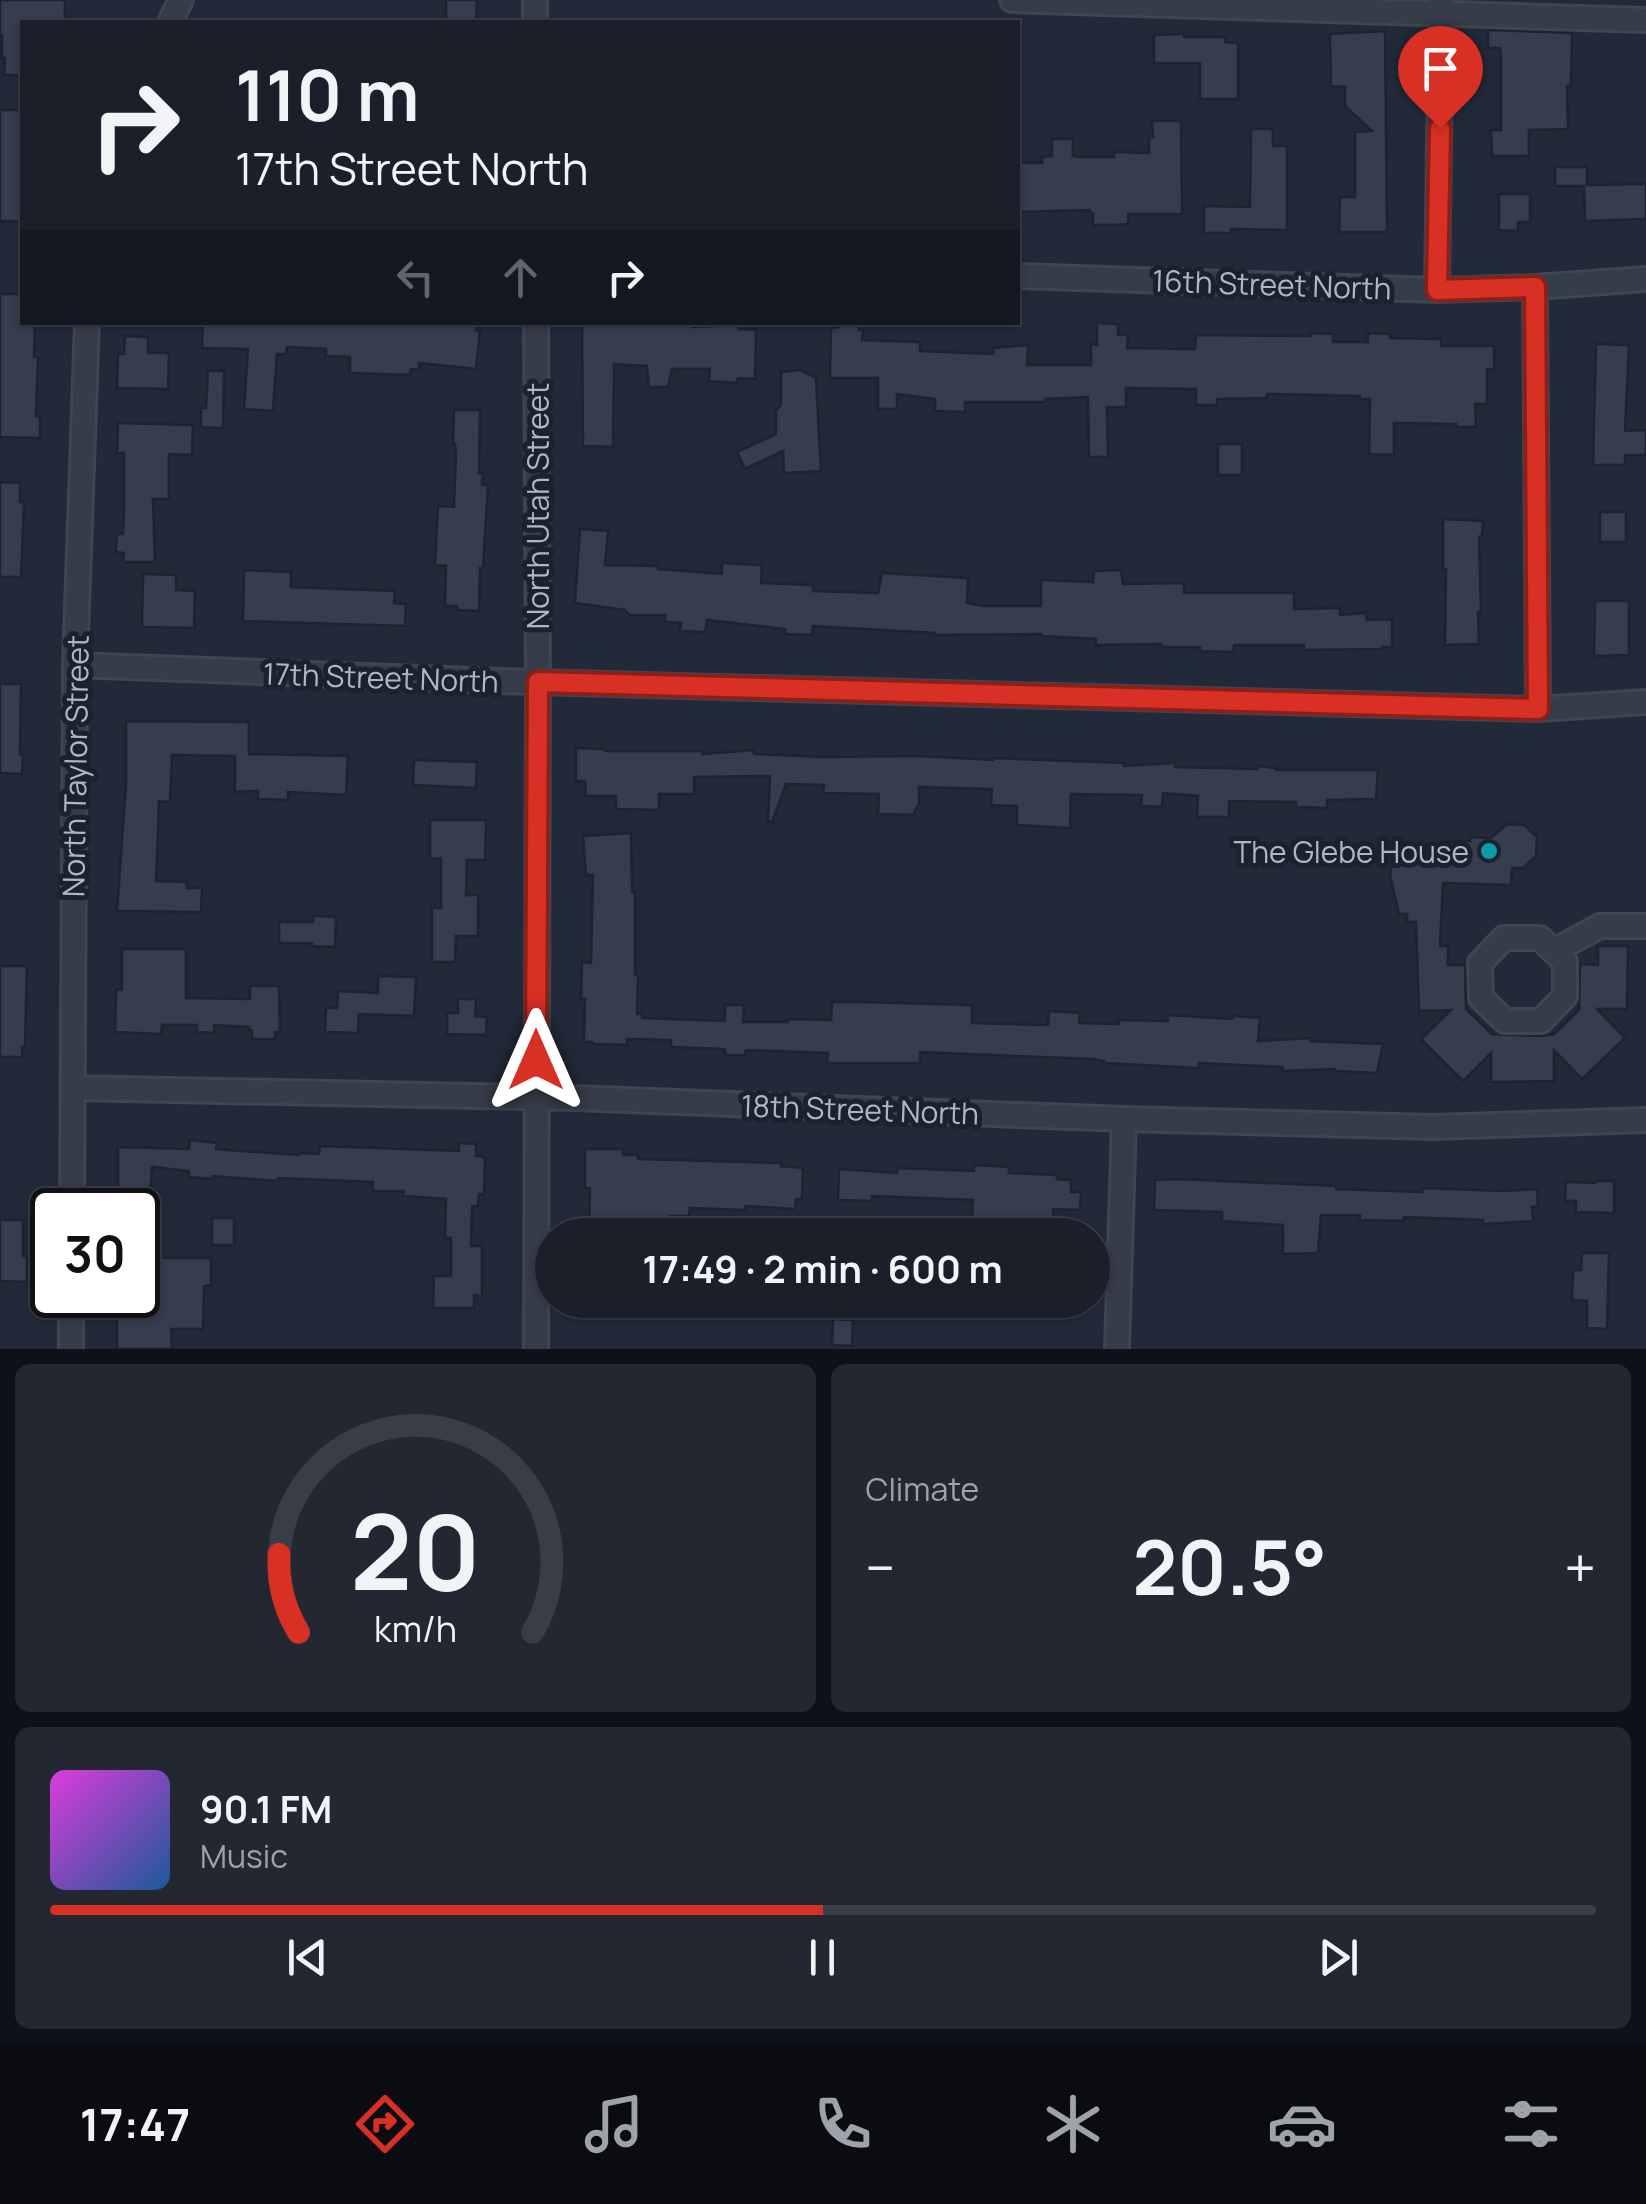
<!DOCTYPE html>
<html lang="en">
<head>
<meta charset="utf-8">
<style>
  :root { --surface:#1a1f2a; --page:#232732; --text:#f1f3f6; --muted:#9fa2a8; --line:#383d47; --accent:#d93025 }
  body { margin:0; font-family:Manrope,sans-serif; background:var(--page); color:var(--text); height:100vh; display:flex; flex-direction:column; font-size:38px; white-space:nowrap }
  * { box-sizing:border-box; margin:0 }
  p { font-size:32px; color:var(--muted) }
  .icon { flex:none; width:55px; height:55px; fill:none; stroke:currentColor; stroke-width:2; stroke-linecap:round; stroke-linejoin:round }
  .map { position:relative; height:1349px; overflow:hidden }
  .details { display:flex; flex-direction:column; gap:15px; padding:15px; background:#0e1117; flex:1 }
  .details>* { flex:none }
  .hud { position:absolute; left:20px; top:20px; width:1000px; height:305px; border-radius:0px; box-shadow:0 2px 8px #0004,0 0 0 2px var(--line); background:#1a1f2a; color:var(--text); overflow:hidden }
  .speed { position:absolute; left:30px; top:1188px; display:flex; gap:20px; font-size:50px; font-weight:700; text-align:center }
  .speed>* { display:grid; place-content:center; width:130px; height:130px; border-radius:50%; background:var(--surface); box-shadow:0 2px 8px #0004,0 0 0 2px var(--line); line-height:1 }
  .speed .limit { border:5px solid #111; border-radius:15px; background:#fff; color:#111 }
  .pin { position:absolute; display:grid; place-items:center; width:85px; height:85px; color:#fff; margin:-102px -42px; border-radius:50% 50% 50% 0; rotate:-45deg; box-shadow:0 0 10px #0007 }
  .pin .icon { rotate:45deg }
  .me { position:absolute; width:110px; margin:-55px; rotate:0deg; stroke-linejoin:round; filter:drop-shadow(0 0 8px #0008) }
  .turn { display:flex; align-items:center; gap:35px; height:210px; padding:0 50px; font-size:45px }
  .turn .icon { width:130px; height:130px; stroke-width:2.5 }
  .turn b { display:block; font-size:70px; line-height:85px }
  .lanes { display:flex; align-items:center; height:95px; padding:0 50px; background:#0003; justify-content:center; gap:50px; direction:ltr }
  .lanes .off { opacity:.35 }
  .big { font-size:75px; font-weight:700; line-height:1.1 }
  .details .tile { flex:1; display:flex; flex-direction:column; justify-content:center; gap:15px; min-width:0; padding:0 35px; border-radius:15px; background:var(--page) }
  .details .dial { align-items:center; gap:0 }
  .dial svg { height:260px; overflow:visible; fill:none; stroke:var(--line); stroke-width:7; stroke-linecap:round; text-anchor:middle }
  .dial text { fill:var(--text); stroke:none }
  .song { display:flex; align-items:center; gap:30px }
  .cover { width:120px; height:120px; border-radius:15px; background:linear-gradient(135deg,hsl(300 70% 55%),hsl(210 70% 35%)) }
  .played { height:10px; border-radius:5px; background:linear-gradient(90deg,var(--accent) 50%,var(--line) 50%) }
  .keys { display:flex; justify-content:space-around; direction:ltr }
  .heat { display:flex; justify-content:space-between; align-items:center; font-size:55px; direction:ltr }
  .details .tiles { flex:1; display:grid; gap:15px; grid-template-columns:1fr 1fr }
  .tile:last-child { grid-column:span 2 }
  .trip { position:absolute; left:535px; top:1218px; width:575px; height:100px; border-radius:50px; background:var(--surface); box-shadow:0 2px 8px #0004,0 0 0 2px var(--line); font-weight:700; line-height:100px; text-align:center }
  .tab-bar { display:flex; height:160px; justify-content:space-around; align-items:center; background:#0a0c11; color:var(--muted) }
  .tab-bar .icon { width:70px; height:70px }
  .tab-bar .current { color:var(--accent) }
  .tab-bar b { font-size:45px; color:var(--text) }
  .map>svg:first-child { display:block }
</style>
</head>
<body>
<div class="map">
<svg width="1646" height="1349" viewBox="0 0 1646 1349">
  <rect width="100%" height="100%" fill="#222938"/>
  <path fill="#353d4e" stroke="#1d232f" stroke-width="2.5" d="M 0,0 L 65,0 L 65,22 L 22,22 L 22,75 L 4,75 L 5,58 L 2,58 L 2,35 L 0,35 Z
    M 446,0 L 477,0 L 476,22 L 446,22 Z
    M 1488,30 L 1572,33 L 1571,86 L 1567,86 L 1568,129 L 1529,130 L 1529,156 L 1492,156 L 1491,130 L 1501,130 L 1501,56 L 1500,48 L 1488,48 Z
    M 1385,31 L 1387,232 L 1339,232 L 1340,197 L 1355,197 L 1355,132 L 1372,131 L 1345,106 L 1345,87 L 1331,86 L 1330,34 Z
    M 1184,34 L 1184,37 L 1225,37 L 1225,42 L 1238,43 L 1238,99 L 1200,99 L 1200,63 L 1154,63 L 1154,35 Z
    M 0,110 L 22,110 L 22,221 L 0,221 Z
    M 1152,121 L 1181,121 L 1182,214 L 1128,214 L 1128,224 L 1115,225 L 1093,225 L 1093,213 L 1090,213 L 1090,210 L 1018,212 L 1018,163 L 1042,163 L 1042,157 L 1052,156 L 1052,139 L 1073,139 L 1073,156 L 1079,157 L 1114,157 L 1114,152 L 1149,153 L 1149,138 L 1153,137 Z
    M 1251,129 L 1273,129 L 1273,146 L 1287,146 L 1287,230 L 1231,229 L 1231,233 L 1204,233 L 1204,206 L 1250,207 Z
    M 1555,167 L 1587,167 L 1587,185 L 1646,184 L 1646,219 L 1585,221 L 1584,186 L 1555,186 Z
    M 1499,194 L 1530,194 L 1530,222 L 1518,222 L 1518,231 L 1499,230 Z
    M 0,294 L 22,294 L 22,322 L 35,322 L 34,357 L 38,357 L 36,416 L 40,416 L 40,438 L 0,437 Z
    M 203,322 L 477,322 L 476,330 L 480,331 L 476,369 L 419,363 L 419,370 L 411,369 L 410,375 L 350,373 L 350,357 L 326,356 L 326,349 L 287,347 L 286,354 L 277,354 L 273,411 L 244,409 L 248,349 L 202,348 Z
    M 582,322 L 692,322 L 692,327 L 738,325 L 739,329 L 756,330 L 755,379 L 738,378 L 737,383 L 709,381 L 710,369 L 672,369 L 668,387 L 649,387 L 647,366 L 614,364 L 613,447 L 583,446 Z
    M 840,322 L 858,322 L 859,330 L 863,330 L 862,340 L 920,342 L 920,351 L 993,354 L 993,348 L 1028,345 L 1027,365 L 1091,365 L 1091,344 L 1097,345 L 1097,323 L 1118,324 L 1118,335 L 1128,334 L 1127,348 L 1195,349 L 1196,335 L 1311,336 L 1311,333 L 1333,334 L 1333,342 L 1368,342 L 1368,333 L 1390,334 L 1390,338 L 1441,339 L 1441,346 L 1494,346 L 1494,369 L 1487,369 L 1487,404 L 1475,404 L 1476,427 L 1456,427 L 1456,424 L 1394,423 L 1394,455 L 1369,454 L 1370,399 L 1360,399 L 1360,396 L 1267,394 L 1266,398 L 1217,399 L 1217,405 L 1196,405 L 1196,389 L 1126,388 L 1126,407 L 1107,407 L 1108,457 L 1089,457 L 1088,397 L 1045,399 L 1045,402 L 965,402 L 965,412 L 935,411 L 935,399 L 897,394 L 897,409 L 878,409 L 878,378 L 830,378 L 831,328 L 839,327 Z
    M 125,336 L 148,337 L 148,353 L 169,353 L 168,389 L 117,388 L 118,354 L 124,354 Z
    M 1596,344 L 1629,345 L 1625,431 L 1646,430 L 1646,455 L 1625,455 L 1625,465 L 1593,465 Z
    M 800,370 L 816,378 L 821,471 L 784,473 L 783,451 L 745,469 L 737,452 L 776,434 L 776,411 L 781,404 L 781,372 Z
    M 208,371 L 224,371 L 223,428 L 201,427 L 201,408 L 206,408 Z
    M 454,410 L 480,410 L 479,473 L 483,473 L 482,485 L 488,485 L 483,568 L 480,568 L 479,611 L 457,610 L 457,606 L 445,606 L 446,566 L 435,565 L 438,506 L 454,507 L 456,455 L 455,444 L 453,444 Z
    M 118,423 L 193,425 L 192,455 L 169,454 L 169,499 L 153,499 L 155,562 L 123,562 L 124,553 L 116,552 L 117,534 L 123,534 L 124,508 L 124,453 L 117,453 Z
    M 1218,444 L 1242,444 L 1242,475 L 1218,475 Z
    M 0,482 L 20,483 L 20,502 L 24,502 L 21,577 L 0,577 Z
    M 1600,512 L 1626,512 L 1626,542 L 1600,542 Z
    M 1443,519 L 1483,521 L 1482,535 L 1479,537 L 1481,612 L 1478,612 L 1479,644 L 1445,645 L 1446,569 L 1443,569 Z
    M 580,529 L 608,531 L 605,565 L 658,566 L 658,569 L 722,574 L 722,563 L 762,565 L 761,583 L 813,585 L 813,591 L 878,593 L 882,573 L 968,578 L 967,603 L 983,606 L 1041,606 L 1041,580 L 1093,582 L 1094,571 L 1121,570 L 1123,584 L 1184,583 L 1184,593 L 1294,593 L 1294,609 L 1340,608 L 1340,615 L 1366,613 L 1367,620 L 1392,619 L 1392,647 L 1382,647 L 1382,649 L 1304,650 L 1304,645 L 1234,645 L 1233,652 L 1200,651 L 1200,647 L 1161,647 L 1161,644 L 1096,645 L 1096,639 L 1041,636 L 1041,634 L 935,635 L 935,633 L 813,626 L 812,635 L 785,634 L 785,629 L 707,620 L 705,632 L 680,631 L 681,623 L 665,622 L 665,615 L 629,615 L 625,610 L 575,603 Z
    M 244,570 L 291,572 L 291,587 L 395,591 L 394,603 L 406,604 L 405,626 L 243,621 Z
    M 143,574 L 176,575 L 176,590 L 195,591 L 194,628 L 142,627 Z
    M 1595,601 L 1629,601 L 1629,655 L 1594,656 Z
    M 0,684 L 21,684 L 20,754 L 23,755 L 22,774 L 0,773 Z
    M 126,721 L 249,722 L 249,754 L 348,756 L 346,795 L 288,792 L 288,800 L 258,799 L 258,791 L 235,792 L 235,756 L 172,755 L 170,802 L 159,801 L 156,881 L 187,882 L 187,888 L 202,888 L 201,912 L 117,911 L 126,784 Z
    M 576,748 L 605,749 L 605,751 L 703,751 L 702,754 L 753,750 L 754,754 L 821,757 L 919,756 L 993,760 L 993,758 L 1124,763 L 1124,766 L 1175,763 L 1175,767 L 1257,769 L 1257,766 L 1276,768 L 1276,770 L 1378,770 L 1376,799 L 1327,800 L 1327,808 L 1296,807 L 1296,802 L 1229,801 L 1229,817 L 1197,817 L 1198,796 L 1163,793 L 1162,807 L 1141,806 L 1142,795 L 1071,794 L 1070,828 L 1017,825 L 1017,806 L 991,805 L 992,789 L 919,787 L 919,803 L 913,815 L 878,814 L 879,794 L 823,793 L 824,785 L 786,784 L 772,822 L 768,821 L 770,776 L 694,777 L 694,794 L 659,794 L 659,810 L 616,809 L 616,796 L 586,796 L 585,781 L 576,781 Z
    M 414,760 L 477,762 L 476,788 L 413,785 Z
    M 430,820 L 486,820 L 485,860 L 467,860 L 466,895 L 478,895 L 478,936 L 456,936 L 455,962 L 432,962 L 432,908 L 441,908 L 441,858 L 430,859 Z
    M 1507,824 L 1524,825 L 1537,837 L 1536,856 L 1523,868 L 1512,868 L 1511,885 L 1443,883 L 1440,946 L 1448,946 L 1448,965 L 1465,965 L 1466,1009 L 1492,1034 L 1541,1036 L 1554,1034 L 1579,1010 L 1580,964 L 1598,965 L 1598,946 L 1628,946 L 1627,1009 L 1597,1009 L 1625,1038 L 1582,1079 L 1554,1050 L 1554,1081 L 1491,1082 L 1491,1053 L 1463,1081 L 1421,1039 L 1451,1010 L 1419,1011 L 1416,922 L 1407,922 L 1407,914 L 1399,914 L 1390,875 L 1393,859 L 1443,855 L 1443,842 L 1470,841 L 1470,837 L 1491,838 Z
    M 631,833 L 632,892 L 635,892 L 635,975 L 638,975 L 637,1014 L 642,1014 L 642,1018 L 725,1021 L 725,1005 L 744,1005 L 743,1022 L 788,1022 L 788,1019 L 831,1020 L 832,1002 L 863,1002 L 972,1005 L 972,1023 L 1048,1025 L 1049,1011 L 1080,1013 L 1079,1023 L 1119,1024 L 1119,1020 L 1168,1021 L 1168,1015 L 1232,1019 L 1233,1016 L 1260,1018 L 1258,1041 L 1311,1038 L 1311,1041 L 1383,1044 L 1377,1073 L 1335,1071 L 1335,1069 L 1283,1071 L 1282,1067 L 1199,1063 L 1199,1068 L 1104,1063 L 1104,1061 L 1092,1059 L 920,1052 L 920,1063 L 827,1063 L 828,1053 L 746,1050 L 745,1055 L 725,1055 L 725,1050 L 723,1049 L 671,1047 L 671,1040 L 627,1039 L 627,1045 L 593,1044 L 592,1042 L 584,1042 L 585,999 L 581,999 L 582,962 L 591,963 L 593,875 L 586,875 L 583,836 Z
    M 313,916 L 336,917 L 335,947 L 312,946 L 312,943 L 279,943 L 279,922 L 313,922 Z
    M 122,949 L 186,949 L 186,998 L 250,999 L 250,986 L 279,986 L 280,1032 L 275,1032 L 275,1039 L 252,1039 L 252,1030 L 249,1030 L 249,1027 L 214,1025 L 214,1033 L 197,1032 L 197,1025 L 162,1025 L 161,1034 L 115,1032 L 116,990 L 122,990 Z
    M 0,966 L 27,966 L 25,1047 L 22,1047 L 22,1057 L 0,1057 Z
    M 378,976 L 416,977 L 414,1016 L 359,1014 L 358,1033 L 325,1032 L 326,1008 L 337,1008 L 338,991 L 378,993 Z
    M 458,999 L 476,999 L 475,1016 L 487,1017 L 486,1035 L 447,1034 L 447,1013 L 458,1013 Z
    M 190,1140 L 217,1143 L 216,1149 L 299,1155 L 300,1153 L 319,1154 L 320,1146 L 459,1151 L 459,1143 L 476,1144 L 476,1156 L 485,1157 L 484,1194 L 479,1194 L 478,1206 L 472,1206 L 471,1246 L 482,1246 L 482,1296 L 474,1295 L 474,1308 L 433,1308 L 434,1276 L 451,1276 L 451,1238 L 445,1238 L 446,1199 L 403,1196 L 404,1191 L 372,1191 L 373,1182 L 278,1178 L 278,1181 L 213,1176 L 213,1179 L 189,1177 L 189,1171 L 152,1167 L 149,1210 L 118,1210 L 118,1147 L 189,1149 Z
    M 585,1149 L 623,1149 L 623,1155 L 638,1155 L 638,1159 L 781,1163 L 781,1166 L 803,1168 L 802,1199 L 796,1199 L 795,1209 L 745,1206 L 745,1210 L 690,1208 L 689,1216 L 670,1216 L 670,1226 L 620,1225 L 620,1235 L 589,1235 L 590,1188 L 585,1188 Z
    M 974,1165 L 1009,1167 L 1009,1173 L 1057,1175 L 1057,1179 L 1071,1180 L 1071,1192 L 1081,1192 L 1080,1210 L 1053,1209 L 1053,1235 L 1033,1235 L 1033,1223 L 972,1221 L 973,1200 L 872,1196 L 872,1201 L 838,1200 L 839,1169 L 897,1173 L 898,1168 L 974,1171 Z
    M 1177,1179 L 1336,1186 L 1336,1189 L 1422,1192 L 1422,1188 L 1504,1191 L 1537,1189 L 1538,1206 L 1532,1207 L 1533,1221 L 1483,1224 L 1483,1220 L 1404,1217 L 1403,1221 L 1360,1220 L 1360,1215 L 1321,1215 L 1318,1253 L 1283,1254 L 1283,1225 L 1222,1221 L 1222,1212 L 1154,1210 L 1155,1180 Z
    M 1595,1181 L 1614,1181 L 1614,1213 L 1576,1212 L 1576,1201 L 1565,1201 L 1566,1182 L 1595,1183 Z
    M 212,1218 L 234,1218 L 234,1245 L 212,1245 Z
    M 0,1220 L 23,1220 L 23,1256 L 27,1256 L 27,1282 L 0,1281 Z
    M 1582,1253 L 1609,1253 L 1607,1329 L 1587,1328 L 1587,1301 L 1572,1300 L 1573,1270 L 1581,1270 Z
    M 138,1258 L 211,1258 L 211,1285 L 204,1286 L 203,1329 L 171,1329 L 172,1349 L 117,1349 L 117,1304 L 138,1304 Z
    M 833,1319 L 853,1320 L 852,1346 L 832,1345 Z"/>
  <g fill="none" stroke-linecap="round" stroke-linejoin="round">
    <defs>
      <path id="minor" d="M 535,0 L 535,22
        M 1012,0 L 1646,20
        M 170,22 L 181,0
        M 1018,276 L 1437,290 L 1535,287 L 1646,279
        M 1535,287 L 1538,709
        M 1437,290 L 1441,0
        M 536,322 L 538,682 L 536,1349
        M 75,665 L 497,681 L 1538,709 L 1646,702
        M 1504,938 L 1540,938 L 1565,962 L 1565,996 L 1541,1021 L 1505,1021 L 1481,998 L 1480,963 Z
        M 1554,951 L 1600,926 L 1646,926
        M 73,1088 L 574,1098 L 1124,1119 L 1433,1127 L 1646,1120
        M 72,1210 L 75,665 L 87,322
        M 71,1349 L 71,1295
        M 1117,1349 L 1124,1119"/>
    </defs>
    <use href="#minor" stroke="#3f4551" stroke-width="28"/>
    <use href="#minor" stroke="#363c48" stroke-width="22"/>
  </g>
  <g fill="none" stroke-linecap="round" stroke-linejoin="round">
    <defs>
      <path id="route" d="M 536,1060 L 538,682 L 1538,709 L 1535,287 L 1437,290 L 1440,128"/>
    </defs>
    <use href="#route" stroke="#8d1f18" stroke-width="25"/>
    <use href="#route" stroke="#d93025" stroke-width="18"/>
  </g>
  <circle fill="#0f9aa8" stroke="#1b212d" stroke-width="4" cx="1489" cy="851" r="10"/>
  <g text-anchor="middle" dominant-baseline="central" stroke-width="10" stroke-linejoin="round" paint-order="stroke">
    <g font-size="30" fill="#b1b6c4" stroke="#1b212d">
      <text transform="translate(1272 284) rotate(2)">16th Street North</text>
      <text transform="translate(537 506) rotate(-90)">North Utah Street</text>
      <text transform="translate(381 677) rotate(2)">17th Street North</text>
      <text transform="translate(75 766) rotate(-89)">North Taylor Street</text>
      <text transform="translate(860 1109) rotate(2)">18th Street North</text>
    </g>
    <g font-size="30" fill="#b1b6c4" stroke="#1b212d" text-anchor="end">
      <text x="1469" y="851">The Glebe House</text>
    </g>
  </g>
</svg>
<div class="speed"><div class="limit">30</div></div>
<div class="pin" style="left:1440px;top:128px;background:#d93025"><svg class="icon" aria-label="arrive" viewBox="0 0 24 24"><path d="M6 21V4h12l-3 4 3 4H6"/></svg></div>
<svg class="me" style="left:536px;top:1060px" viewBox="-20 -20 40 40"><path d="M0-17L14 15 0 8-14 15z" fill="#d93025" stroke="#fff" stroke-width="4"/></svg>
<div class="trip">17:49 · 2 min · 600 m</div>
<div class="hud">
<div class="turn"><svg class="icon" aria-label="right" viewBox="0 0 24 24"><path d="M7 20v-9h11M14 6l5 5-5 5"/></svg><div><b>110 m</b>17th Street North</div></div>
<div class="lanes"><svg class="icon off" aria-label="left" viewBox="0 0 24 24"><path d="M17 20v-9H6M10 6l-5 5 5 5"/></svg><svg class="icon off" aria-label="ahead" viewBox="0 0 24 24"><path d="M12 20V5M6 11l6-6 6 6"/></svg><svg class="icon" aria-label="right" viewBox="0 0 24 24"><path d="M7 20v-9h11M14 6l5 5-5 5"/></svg></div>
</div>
</div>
<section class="details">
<div class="tiles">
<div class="tile dial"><svg viewBox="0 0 100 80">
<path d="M14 69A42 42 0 1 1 86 69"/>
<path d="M14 69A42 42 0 0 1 8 45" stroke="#d93025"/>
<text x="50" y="56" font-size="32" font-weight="700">20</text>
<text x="50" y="72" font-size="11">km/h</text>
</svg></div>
<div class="tile"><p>Climate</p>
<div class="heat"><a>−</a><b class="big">20.5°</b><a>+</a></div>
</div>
<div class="tile">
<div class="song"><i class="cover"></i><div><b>90.1 FM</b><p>Music</p></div></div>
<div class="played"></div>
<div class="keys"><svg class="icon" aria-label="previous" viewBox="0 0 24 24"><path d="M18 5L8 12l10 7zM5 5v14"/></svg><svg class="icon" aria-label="pause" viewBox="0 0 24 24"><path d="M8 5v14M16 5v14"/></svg><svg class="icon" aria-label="next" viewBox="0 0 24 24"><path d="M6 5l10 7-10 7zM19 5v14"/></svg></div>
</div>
</div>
</section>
<nav class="tab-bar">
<b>17:47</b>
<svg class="icon current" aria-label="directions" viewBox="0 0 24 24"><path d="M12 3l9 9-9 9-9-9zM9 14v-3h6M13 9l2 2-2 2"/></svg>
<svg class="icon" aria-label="music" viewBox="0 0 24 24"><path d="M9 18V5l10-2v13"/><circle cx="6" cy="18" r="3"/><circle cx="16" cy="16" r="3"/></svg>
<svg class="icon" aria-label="phone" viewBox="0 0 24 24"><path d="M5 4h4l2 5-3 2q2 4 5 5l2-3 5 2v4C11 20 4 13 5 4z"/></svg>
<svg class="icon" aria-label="climate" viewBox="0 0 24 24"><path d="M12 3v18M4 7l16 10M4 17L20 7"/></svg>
<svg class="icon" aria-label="car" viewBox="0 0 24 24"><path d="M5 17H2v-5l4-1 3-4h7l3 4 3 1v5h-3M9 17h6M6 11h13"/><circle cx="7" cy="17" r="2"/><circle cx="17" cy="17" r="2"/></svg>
<svg class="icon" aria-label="filters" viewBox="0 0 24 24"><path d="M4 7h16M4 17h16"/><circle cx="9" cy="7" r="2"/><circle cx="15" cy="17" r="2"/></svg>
</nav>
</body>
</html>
